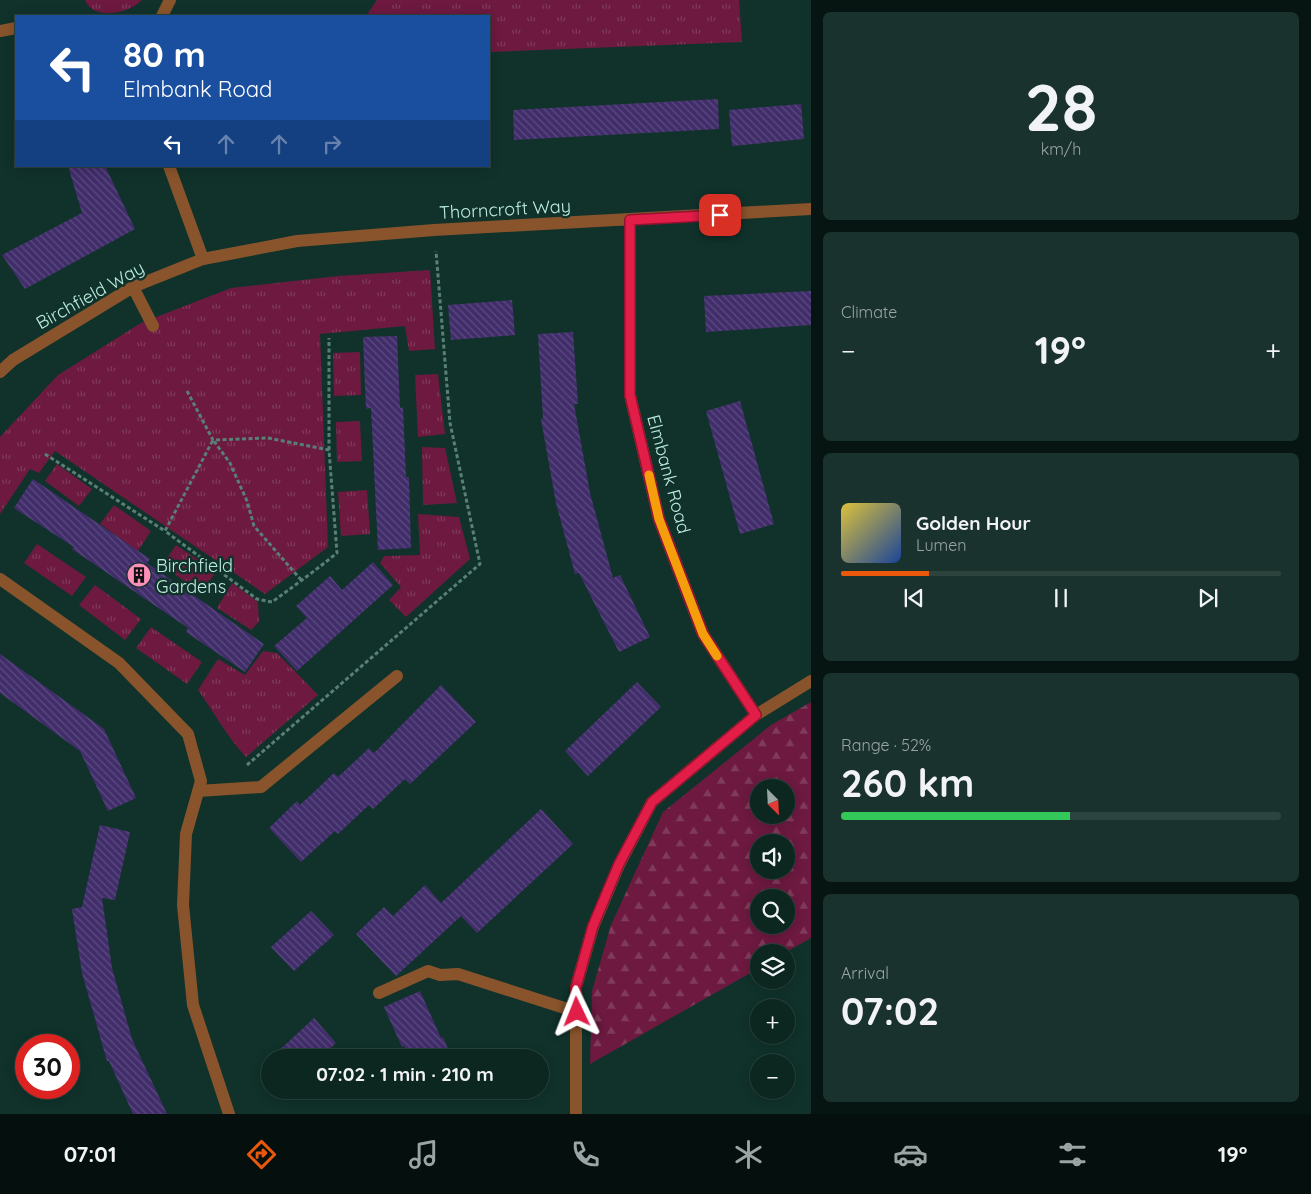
<!DOCTYPE html>
<html lang="en">
<head>
<meta charset="utf-8">
<style>
  :root { --surface:#0c2620; --page:#1a322d; --text:#f1f3f6; --muted:#9aa5a5; --line:#2c433e; --accent:#ea580c }
  body { margin:0; font-family:Quicksand,sans-serif; background:var(--page); color:var(--text); height:100vh; display:flex; flex-direction:column; font-size:19px; white-space:nowrap }
  * { box-sizing:border-box; margin:0 }
  p { font-size:16px; color:var(--muted) }
  .icon { flex:none; width:28px; height:28px; fill:none; stroke:currentColor; stroke-width:2; stroke-linecap:round; stroke-linejoin:round }
  .map { position:relative; flex:1; overflow:hidden }
  .details { display:flex; flex-direction:column; gap:12px; padding:12px; background:#071512; width:500px }
  .details>* { flex:none }
  .guide { position:absolute; left:15px; top:15px; width:475px; height:152px; border-radius:0px; box-shadow:0 2px 12px #0003,0 0 0 1px var(--line); background:#1a4fa0; color:#fff; overflow:hidden }
  .needle { width:32px; rotate:156deg }
  .buttons { position:absolute; left:750px; top:779px; display:grid; gap:10px }
  .buttons a { display:grid; place-items:center; width:45px; height:45px; border-radius:50%; background:var(--surface); box-shadow:0 2px 12px #0003,0 0 0 1px var(--line); font-size:25px }
  .speed { position:absolute; left:15px; top:1034px; display:flex; gap:10px; font-size:25px; font-weight:700; text-align:center }
  .speed>* { display:grid; place-content:center; width:65px; height:65px; border-radius:50%; background:var(--surface); box-shadow:0 2px 12px #0003,0 0 0 1px var(--line); line-height:1 }
  .speed .limit { border:8px solid #d22; background:#fff; color:#111 }
  .pin { position:absolute; display:grid; place-items:center; width:42px; height:42px; color:#fff; margin:-21px; border-radius:10px; box-shadow:0 2px 8px #0006 }
  .me { position:absolute; width:55px; margin:-28px; rotate:358deg; stroke-linejoin:round; filter:drop-shadow(0 0 4px #0008) }
  .turn { display:flex; align-items:center; gap:18px; height:105px; padding:0 25px; font-size:22px }
  .turn .icon { width:65px; height:65px; stroke-width:2.5 }
  .turn b { display:block; font-size:35px; line-height:42px }
  .lanes { display:flex; align-items:center; height:48px; padding:0 25px; background:#0003; justify-content:center; gap:25px; direction:ltr }
  .lanes .off { opacity:.35 }
  .big { font-size:38px; font-weight:700; line-height:1.1 }
  .details .tile { flex:1; display:flex; flex-direction:column; justify-content:center; gap:8px; min-width:0; padding:0 18px; border-radius:8px; background:var(--page) }
  .details .dial { align-items:center; gap:0 }
  .dial b { font-size:65px; line-height:1 }
  .song { display:flex; align-items:center; gap:15px }
  .cover { width:60px; height:60px; border-radius:8px; background:linear-gradient(135deg,hsl(50 70% 55%),hsl(220 70% 35%)) }
  .played { height:5px; border-radius:2px; background:linear-gradient(90deg,var(--accent) 20%,var(--line) 20%) }
  .keys { display:flex; justify-content:space-around; direction:ltr }
  .heat { display:flex; justify-content:space-between; align-items:center; font-size:28px; direction:ltr }
  .charge { height:8px; border-radius:4px; background:linear-gradient(90deg,#34c759 52%,var(--line) 0) }
  .trip { position:absolute; left:261px; top:1049px; width:288px; height:50px; border-radius:25px; background:var(--surface); box-shadow:0 2px 12px #0003,0 0 0 1px var(--line); font-weight:700; line-height:50px; text-align:center }
  .tabs { display:flex; height:80px; justify-content:space-around; align-items:center; background:#050f0d; color:var(--muted) }
  .tabs .icon { width:35px; height:35px }
  .tabs .selected { color:var(--accent) }
  .tabs b { font-size:22px; color:var(--text) }
  main { display:flex; flex:1; min-height:0 }
  .map>svg:first-child { display:block }
</style>
</head>
<body>
<main>
<div class="map">
<svg width="811" height="1114" viewBox="0 0 811 1114">
  <defs>
    <pattern id="grass-tufts" width="24" height="20" patternUnits="userSpaceOnUse" patternTransform="scale(1.25)"><rect width="24" height="20" fill="#6d1940"/><path d="M3 7l-1-3M5 7V3M7 7l1-3M15 17l-1-3M17 17v-4M19 17l1-3" fill="none" stroke="#803b5b"/></pattern>
    <pattern id="forest-firs" width="22" height="20" patternUnits="userSpaceOnUse" patternTransform="scale(1.25)"><rect width="22" height="20" fill="#6d1940"/><path d="M5 1l3.5 6h-7zM16 11l3.5 6h-7z" fill="#803b5b"/></pattern>
    <pattern id="building-back-hatch" width="6" height="6" patternUnits="userSpaceOnUse" patternTransform="scale(1.25)"><rect width="6" height="6" fill="#422d6b"/><path d="M-1 5l2 2M0 0l6 6M5-1l2 2" fill="none" stroke="#5b4c80"/></pattern>
  </defs>
  <rect width="100%" height="100%" fill="#10322b"/>
  <path fill="url(#grass-tufts)" d="M 85,0 L 142,0 C 129,14 93,21 85,0 Z
    M 377,0 L 739,0 L 742,42 L 489,52 L 489,16 L 366,16 Z
    M 430,270 L 435,349 L 409,351 L 405,326 L 320,334 L 328,547 L 265,594 L 55,451 L 39,473 L 30,469 L 0,514 L 0,437 L 58,375 L 141,323 L 231,288 L 338,276 Z
    M 360,352 L 361,395 L 334,396 L 333,353 Z
    M 438,374 L 445,434 L 418,437 L 415,375 Z
    M 360,421 L 362,461 L 337,462 L 336,422 Z
    M 422,447 L 445,448 L 457,503 L 423,505 Z
    M 57,464 L 92,489 L 79,506 L 45,481 Z
    M 367,490 L 370,534 L 341,536 L 338,492 Z
    M 114,505 L 151,531 L 138,551 L 100,524 Z
    M 418,514 L 459,517 L 470,559 L 406,617 L 389,600 L 401,587 L 380,563 L 384,556 L 420,555 Z
    M 37,544 L 86,577 L 72,596 L 24,563 Z
    M 176,545 L 216,572 L 201,593 L 162,565 Z
    M 232,583 L 258,602 L 259,622 L 251,630 L 217,608 Z
    M 95,585 L 141,619 L 125,640 L 79,605 Z
    M 151,627 L 202,662 L 187,684 L 136,648 Z
    M 263,651 L 277,653 L 318,695 L 246,757 C 227,737 214,712 198,690 L 218,659 L 245,675 Z"/>
  <path fill="url(#forest-firs)" fill-rule="evenodd" d="M 811,702 L 811,938 L 786,952 L 759,952 L 759,968 L 590,1064 L 592,991 L 611,925 L 663,812 L 771,725 ZM 759,788 L 786,788 L 786,815 L 759,815 ZM 786,842 L 786,870 L 759,870 L 759,842 ZM 759,898 L 786,898 L 786,925 L 759,925 Z"/>
  <path fill="url(#building-back-hatch)" d="M 718,99 L 719,129 L 514,140 L 513,110 Z
    M 801,104 L 804,139 L 732,146 L 729,110 Z
    M 68,166 L 105,166 L 135,229 L 25,289 L 2,255 L 82,213 Z
    M 811,291 L 811,325 L 706,332 L 704,296 Z
    M 512,300 L 515,335 L 451,340 L 448,305 Z
    M 573,332 L 578,404 L 574,404 L 590,493 L 613,578 L 620,575 L 650,637 L 619,652 L 579,573 L 575,574 L 556,503 L 541,419 L 543,418 L 538,334 Z
    M 397,336 L 400,408 L 403,407 L 406,477 L 409,477 L 411,548 L 378,550 L 371,408 L 366,409 L 363,337 Z
    M 740,401 L 774,524 L 740,534 L 706,411 Z
    M 33,479 L 150,559 L 147,563 L 264,644 L 245,672 L 186,632 L 188,628 L 72,549 L 74,547 L 14,508 Z
    M 373,562 L 393,585 L 297,671 L 274,646 L 307,618 L 296,606 L 330,576 L 342,590 Z
    M 0,654 L 104,729 L 136,798 L 108,811 L 80,751 L 0,693 Z
    M 637,682 L 661,707 L 588,776 L 565,751 Z
    M 441,685 L 476,722 L 410,784 L 405,779 L 373,809 L 369,805 L 338,834 L 335,831 L 301,862 L 269,828 L 297,801 L 300,805 L 334,773 L 338,777 L 369,748 L 374,753 Z
    M 541,809 L 573,844 L 477,933 L 461,916 L 396,976 L 356,934 L 384,907 L 393,916 L 425,885 L 441,903 Z
    M 100,825 L 130,832 L 115,900 L 102,898 L 112,968 L 132,1039 L 167,1114 L 133,1114 L 109,1061 L 107,1061 L 82,973 L 72,909 L 82,907 Z
    M 311,911 L 334,935 L 294,971 L 271,947 Z
    M 420,991 L 441,1038 L 443,1037 L 452,1058 L 409,1058 L 404,1046 L 402,1047 L 384,1007 Z
    M 314,1018 L 336,1043 L 320,1058 L 271,1058 Z"/>
  <g fill="none" stroke-linecap="round" stroke-linejoin="round">
    <path stroke="#588076" stroke-width="3" stroke-dasharray="4 2.5" stroke-linecap="butt" d="M 187,391 L 213,440 L 268,438 L 329,450 L 337,553 C 316,570 294,586 272,602 L 257,599 L 165,531 L 213,440 L 230,463 L 247,501 L 254,526 L 302,581
      M 329,450 L 329,338
      M 45,454 L 165,531
      M 247,765 L 480,564 L 450,423 L 436,251"/>
    <path stroke="#89542b" stroke-width="12" d="M 162,16 L 170,0
      M 0,31 L 16,28
      M 169,166 L 203,259
      M 630,220 L 630,395 L 659,519 L 703,634 L 756,715
      M 133,287 L 153,326
      M 0,372 L 13,360 L 133,287 L 203,259 L 297,241 L 434,230 L 811,209
      M 0,579 L 119,663 L 188,734 L 201,781 L 186,834 L 183,905 L 193,1005 L 229,1114
      M 198,791 L 261,787 L 397,676
      M 379,993 L 428,971 L 440,975 L 458,974 L 577,1012
      M 576,1114 L 576,987 L 593,927 L 619,865 L 652,802 L 756,715 L 811,681"/>
  </g>
  <g fill="none" stroke-linecap="round" stroke-linejoin="round">
    <defs>
      <path id="route" d="M 577,1012 L 576,987 L 593,926 L 619,864 L 652,802 L 756,715 L 703,634 L 659,519 L 630,395 L 630,220 L 720,215"/>
    </defs>
    <use href="#route" stroke="#92132f" stroke-width="12"/>
    <use href="#route" stroke="#e11d48" stroke-width="9"/>
    <path stroke="#f59e0b" stroke-width="9" d="M 649,475 L 659,519 L 703,634 L 717,656"/>
  </g>
  <defs>
    <symbol id="building-disc" viewBox="-11 -11 22 22"><circle r="9.5" fill="#ff8eb9" stroke="#10322b"/><path d="M-4-6H4V6H1V3H-1V6H-4ZM-2.5-4.3h1.7v1.8h-1.7ZM.8-4.3h1.7v1.8H.8ZM-2.5-1h1.7V.8h-1.7ZM.8-1h1.7V.8H.8Z" fill="#111"/></symbol>
  </defs>
  <g fill-rule="evenodd">
    <use href="#building-disc" x="125" y="561" width="28" height="28"/>
  </g>
  <g text-anchor="middle" dominant-baseline="central" stroke-width="5" stroke-linejoin="round" paint-order="stroke">
    <g font-size="18" fill="#bcecdf" stroke="#10322b">
      <text transform="translate(505 209) rotate(-3)">Thorncroft Way</text>
      <text transform="translate(90 295) rotate(-29)">Birchfield Way</text>
      <text transform="translate(669 474) rotate(75)">Elmbank Road</text>
    </g>
    <g font-size="18" fill="#bcecdf" stroke="#10322b" text-anchor="start">
      <text x="156" y="565">Birchfield<tspan x="156" dy="21">Gardens</tspan></text>
    </g>
  </g>
</svg>
<div class="buttons">
<a><svg class="needle" viewBox="-14 -14 28 28"><path d="M0-13l5 13h-10z" fill="#e53935"/><path d="M0 13l5-13h-10z" fill="#9aa5a5"/></svg></a>
<a><svg class="icon" aria-label="sound" viewBox="0 0 24 24"><path d="M4 9h4l5-4v14l-5-4H4zM17 9q2 3 0 6"/></svg></a>
<a><svg class="icon" aria-label="search" viewBox="0 0 24 24"><circle cx="10" cy="10" r="6"/><path d="M15 15l6 6"/></svg></a>
<a><svg class="icon" aria-label="layers" viewBox="0 0 24 24"><path d="M12 4l9 5-9 5-9-5zM3 14l9 5 9-5"/></svg></a>
<a>+</a>
<a>−</a>
</div>
<div class="speed"><div class="limit">30</div></div>
<div class="pin" style="left:720px;top:215px;background:#d93025"><svg class="icon" aria-label="arrive" viewBox="0 0 24 24"><path d="M6 21V4h12l-3 4 3 4H6"/></svg></div>
<svg class="me" style="left:577px;top:1012px" viewBox="-20 -20 40 40"><path d="M0-17L14 15 0 8-14 15z" fill="#e11d48" stroke="#fff" stroke-width="4"/></svg>
<div class="trip">07:02 · 1 min · 210 m</div>
<div class="guide">
<div class="turn"><svg class="icon" aria-label="left" viewBox="0 0 24 24"><path d="M17 20v-9H6M10 6l-5 5 5 5"/></svg><div><b>80 m</b>Elmbank Road</div></div>
<div class="lanes"><svg class="icon" aria-label="left" viewBox="0 0 24 24"><path d="M17 20v-9H6M10 6l-5 5 5 5"/></svg><svg class="icon off" aria-label="ahead" viewBox="0 0 24 24"><path d="M12 20V5M6 11l6-6 6 6"/></svg><svg class="icon off" aria-label="ahead" viewBox="0 0 24 24"><path d="M12 20V5M6 11l6-6 6 6"/></svg><svg class="icon off" aria-label="right" viewBox="0 0 24 24"><path d="M7 20v-9h11M14 6l5 5-5 5"/></svg></div>
</div>
</div>
<section class="details">
<div class="tile dial"><b>28</b><p>km/h</p></div>
<div class="tile"><p>Climate</p>
<div class="heat"><a>−</a><b class="big">19°</b><a>+</a></div>
</div>
<div class="tile">
<div class="song"><i class="cover"></i><div><b>Golden Hour</b><p>Lumen</p></div></div>
<div class="played"></div>
<div class="keys"><svg class="icon" aria-label="previous" viewBox="0 0 24 24"><path d="M18 5L8 12l10 7zM5 5v14"/></svg><svg class="icon" aria-label="pause" viewBox="0 0 24 24"><path d="M8 5v14M16 5v14"/></svg><svg class="icon" aria-label="next" viewBox="0 0 24 24"><path d="M6 5l10 7-10 7zM19 5v14"/></svg></div>
</div>
<div class="tile"><p>Range · 52%</p><b class="big">260 km</b><div class="charge"></div></div>
<div class="tile"><p>Arrival</p><b class="big">07:02</b></div>
</section>
</main>
<nav class="tabs">
<b>07:01</b>
<svg class="icon selected" aria-label="directions" viewBox="0 0 24 24"><path d="M12 3l9 9-9 9-9-9zM9 14v-3h6M13 9l2 2-2 2"/></svg>
<svg class="icon" aria-label="music" viewBox="0 0 24 24"><path d="M9 18V5l10-2v13"/><circle cx="6" cy="18" r="3"/><circle cx="16" cy="16" r="3"/></svg>
<svg class="icon" aria-label="phone" viewBox="0 0 24 24"><path d="M5 4h4l2 5-3 2q2 4 5 5l2-3 5 2v4C11 20 4 13 5 4z"/></svg>
<svg class="icon" aria-label="climate" viewBox="0 0 24 24"><path d="M12 3v18M4 7l16 10M4 17L20 7"/></svg>
<svg class="icon" aria-label="car" viewBox="0 0 24 24"><path d="M5 17H2v-5l4-1 3-4h7l3 4 3 1v5h-3M9 17h6M6 11h13"/><circle cx="7" cy="17" r="2"/><circle cx="17" cy="17" r="2"/></svg>
<svg class="icon" aria-label="filters" viewBox="0 0 24 24"><path d="M4 7h16M4 17h16"/><circle cx="9" cy="7" r="2"/><circle cx="15" cy="17" r="2"/></svg>
<b>19°</b>
</nav>
</body>
</html>
